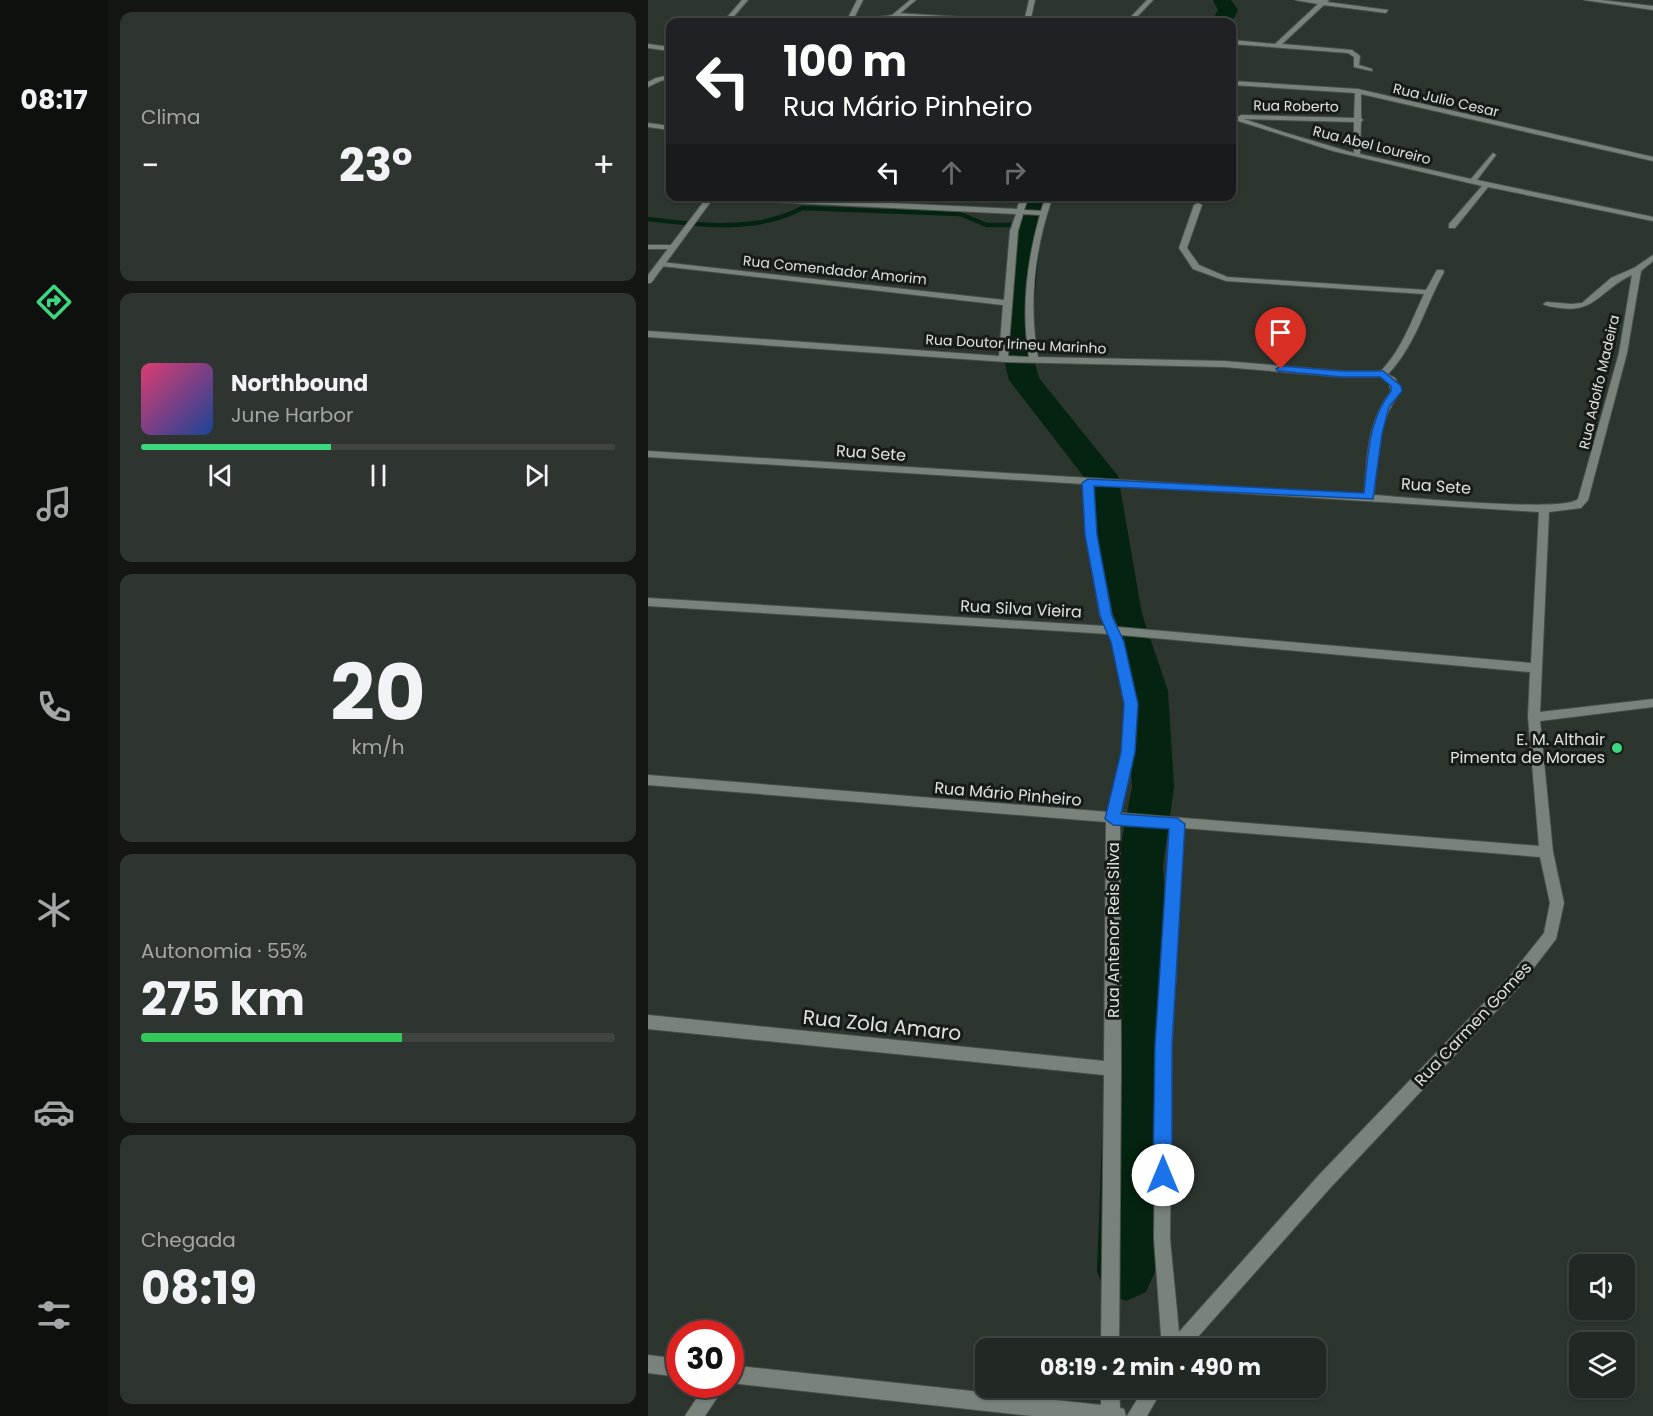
<!DOCTYPE html>
<html lang="pt">
<head>
<meta charset="utf-8">
<style>
  :root { --surface:#222823; --page:#2e3430; --text:#f1f3f6; --muted:#a2a6a6; --line:#3f4441; --accent:#3cd77e }
  body { margin:0; font-family:Poppins,sans-serif; background:var(--page); color:var(--text); height:100vh; display:flex; flex-direction:column; font-size:22px; white-space:nowrap }
  * { box-sizing:border-box; margin:0 }
  p { font-size:20px; color:var(--muted) }
  .icon { flex:none; width:33px; height:33px; fill:none; stroke:currentColor; stroke-width:2; stroke-linecap:round; stroke-linejoin:round }
  .map { position:relative; flex:1; overflow:hidden }
  .panel { display:flex; flex-direction:column; gap:12px; padding:12px; background:#131613; width:540px }
  .panel>* { flex:none }
  .banner { position:absolute; left:18px; top:18px; width:570px; height:183px; border-radius:12px; box-shadow:0 2px 4px #0004,0 0 0 2px var(--line); background:#202124; color:#fff; overflow:hidden }
  .controls { position:absolute; left:921px; top:1254px; display:grid; gap:12px }
  .controls a { display:grid; place-items:center; width:66px; height:66px; border-radius:12px; background:var(--surface); box-shadow:0 2px 4px #0004,0 0 0 2px var(--line); font-size:30px }
  .speed { position:absolute; left:18px; top:1320px; display:flex; gap:12px; font-size:30px; font-weight:700; text-align:center }
  .speed>* { display:grid; place-content:center; width:78px; height:78px; border-radius:50%; background:var(--surface); box-shadow:0 2px 4px #0004,0 0 0 2px var(--line); line-height:1 }
  .speed .limit { border:9px solid #d22; background:#fff; color:#111 }
  .pin { position:absolute; display:grid; place-items:center; width:51px; height:51px; color:#fff; margin:-62px -26px; border-radius:50% 50% 50% 0; rotate:-45deg; box-shadow:0 0 6px #0007 }
  .pin .icon { rotate:45deg }
  .me { position:absolute; width:66px; margin:-33px; rotate:0deg; stroke-linejoin:round; filter:drop-shadow(0 0 4px #0008) }
  .turn { display:flex; align-items:center; gap:21px; height:126px; padding:0 18px; font-size:27px }
  .turn .icon { width:78px; height:78px; stroke-width:2.5 }
  .turn b { display:block; font-size:42px; line-height:51px }
  .lanes { display:flex; align-items:center; height:57px; padding:0 18px; background:#0003; justify-content:center; gap:30px; direction:ltr }
  .lanes .off { opacity:.35 }
  .big { font-size:45px; font-weight:700; line-height:1.1 }
  .panel .card { flex:1; display:flex; flex-direction:column; justify-content:center; gap:9px; min-width:0; padding:0 21px; border-radius:12px; background:var(--page) }
  .panel .dial { align-items:center; gap:0 }
  .dial b { font-size:78px; line-height:1 }
  .song { display:flex; align-items:center; gap:18px }
  .cover { width:72px; height:72px; border-radius:9px; background:linear-gradient(135deg,hsl(340 70% 55%),hsl(220 70% 35%)) }
  .played { height:6px; border-radius:3px; background:linear-gradient(90deg,var(--accent) 40%,var(--line) 40%) }
  .keys { display:flex; justify-content:space-around; direction:ltr }
  .heat { display:flex; justify-content:space-between; align-items:center; font-size:33px; direction:ltr }
  .charge { height:9px; border-radius:4px; background:linear-gradient(90deg,#34c759 55%,var(--line) 0) }
  .trip { position:absolute; left:327px; top:1338px; width:351px; height:60px; border-radius:12px; background:var(--surface); box-shadow:0 2px 4px #0004,0 0 0 2px var(--line); font-weight:700; line-height:60px; text-align:center }
  main { display:flex; flex:1; min-height:0 }
  .tabs { display:flex; flex-direction:column; width:108px; justify-content:space-around; align-items:center; background:#0e100e; color:var(--muted) }
  .tabs .icon { width:42px; height:42px }
  .tabs .on { color:var(--accent) }
  .tabs b { font-size:27px; color:var(--text) }
  .map>svg:first-child { display:block }
</style>
</head>
<body>
<main>
<nav class="tabs">
<b>08:17</b>
<svg class="icon on" aria-label="directions" viewBox="0 0 24 24"><path d="M12 3l9 9-9 9-9-9zM9 14v-3h6M13 9l2 2-2 2"/></svg>
<svg class="icon" aria-label="music" viewBox="0 0 24 24"><path d="M9 18V5l10-2v13"/><circle cx="6" cy="18" r="3"/><circle cx="16" cy="16" r="3"/></svg>
<svg class="icon" aria-label="phone" viewBox="0 0 24 24"><path d="M5 4h4l2 5-3 2q2 4 5 5l2-3 5 2v4C11 20 4 13 5 4z"/></svg>
<svg class="icon" aria-label="climate" viewBox="0 0 24 24"><path d="M12 3v18M4 7l16 10M4 17L20 7"/></svg>
<svg class="icon" aria-label="car" viewBox="0 0 24 24"><path d="M5 17H2v-5l4-1 3-4h7l3 4 3 1v5h-3M9 17h6M6 11h13"/><circle cx="7" cy="17" r="2"/><circle cx="17" cy="17" r="2"/></svg>
<svg class="icon" aria-label="filters" viewBox="0 0 24 24"><path d="M4 7h16M4 17h16"/><circle cx="9" cy="7" r="2"/><circle cx="15" cy="17" r="2"/></svg>
</nav>
<section class="panel">
<div class="card"><p>Clima</p>
<div class="heat"><a>−</a><b class="big">23°</b><a>+</a></div>
</div>
<div class="card">
<div class="song"><i class="cover"></i><div><b>Northbound</b><p>June Harbor</p></div></div>
<div class="played"></div>
<div class="keys"><svg class="icon" aria-label="previous" viewBox="0 0 24 24"><path d="M18 5L8 12l10 7zM5 5v14"/></svg><svg class="icon" aria-label="pause" viewBox="0 0 24 24"><path d="M8 5v14M16 5v14"/></svg><svg class="icon" aria-label="next" viewBox="0 0 24 24"><path d="M6 5l10 7-10 7zM19 5v14"/></svg></div>
</div>
<div class="card dial"><b>20</b><p>km/h</p></div>
<div class="card"><p>Autonomia · 55%</p><b class="big">275 km</b><div class="charge"></div></div>
<div class="card"><p>Chegada</p><b class="big">08:19</b></div>
</section>
<div class="map">
<svg width="1005" height="1416" viewBox="0 0 1005 1416">
  <rect width="100%" height="100%" fill="#2d352f"/>
  <g fill="none" stroke-linecap="round" stroke-linejoin="round">
    <path stroke="#042310" stroke-width="4.5" d="M 0,219 C 49,225 109,233 154,208 L 312,214 L 339,225 L 381,225"/>
    <path fill="#042310" fill-rule="evenodd" d="M 565,0 L 583,0 L 590,10 L 584,22 L 563,22 L 570,10 Z
      M 377,196 L 402,196 L 393,229 L 382,345 L 391,378 L 470,476 L 494,614 L 520,691 L 526,787 L 515,865 L 518,922 L 509,1059 L 507,1272 L 498,1292 L 478,1301 L 458,1292 L 449,1272 L 457,1059 L 470,922 L 469,865 L 484,787 L 480,691 L 456,614 L 436,477 L 361,380 L 352,345 L 367,229 Z"/>
    <defs>
      <path id="minor" d="M 94,0 L 100,0 L 81,22 L 75,22 Z
        M 209,0 L 215,0 L 207,16 L 210,20 L 245,15 L 248,13 L 360,20 L 363,22 L 340,22 L 248,17 L 245,19 L 205,22 L 201,16 Z
        M 381,0 L 387,0 L 382,22 L 376,22 Z
        M 499,0 L 505,0 L 484,22 L 478,22 Z
        M 647,0 L 681,0 L 679,2 L 740,10 L 738,13 L 676,5 L 634,44 L 704,50 L 712,56 L 711,65 L 724,69 L 724,71 L 706,67 L 706,57 L 700,53 L 584,44 L 584,40 L 627,44 L 670,4 Z
        M 936,0 L 953,0 L 1005,6 L 1005,10 Z
        M 0,44 L 22,47 L 22,51 L 0,48 Z
        M 22,75 L 22,79 L 12,81 L 0,87 L 0,82 L 8,78 Z
        M 584,81 L 710,89 L 1005,157 L 1005,161 L 713,94 L 713,118 L 715,120 L 713,122 L 712,154 L 823,179 L 845,153 L 848,155 L 829,180 L 1005,217 L 1005,221 L 840,187 L 807,228 L 801,228 L 801,224 L 834,186 L 685,151 L 584,119 L 584,115 L 590,117 L 593,115 L 706,118 L 707,93 L 584,85 ZM 596,119 L 706,122 L 706,153 L 638,133 Z
        M 0,123 L 22,126 L 22,130 L 0,127 Z
        M 99,196 L 369,209 L 373,196 L 381,196 L 376,210 L 393,211 L 398,196 L 405,196 C 387,247 380,303 390,357 L 576,361 L 694,371 L 733,371 C 754,349 763,322 776,294 L 578,281 L 545,269 L 531,248 L 546,205 L 550,203 L 554,205 L 539,248 L 551,265 L 579,277 L 778,290 L 789,270 L 795,270 L 796,272 C 777,306 768,345 740,374 L 747,378 L 753,391 C 729,422 729,458 726,495 C 756,497 916,513 930,499 L 971,353 L 984,275 C 954,288 948,313 913,308 C 906,307 900,307 895,304 L 899,302 L 923,304 L 934,303 L 963,278 L 986,268 L 1005,255 L 1005,261 L 993,271 L 979,353 L 940,500 L 933,508 L 901,512 L 892,712 L 1005,699 L 1005,707 L 892,721 L 905,852 L 916,903 L 908,939 L 871,987 L 683,1187 L 540,1348 L 514,1348 L 506,1239 L 508,1046 L 522,827 L 472,823 L 473,1069 L 471,1348 L 453,1348 L 456,1075 L 0,1029 L 0,1015 L 456,1061 L 458,822 L 0,785 L 0,775 L 460,812 L 474,752 L 477,704 L 464,642 L 461,634 L 0,606 L 0,598 L 457,626 L 452,616 L 438,535 L 435,484 L 0,457 L 0,451 L 716,495 C 719,458 719,421 743,391 L 740,381 L 733,377 L 694,377 L 576,367 L 358,362 L 0,337 L 0,331 L 351,356 L 355,305 L 13,266 L 9,264 L 13,262 L 356,300 L 362,231 L 368,214 L 63,199 L 59,197 ZM 375,214 L 392,215 C 379,261 373,309 381,357 L 360,356 L 370,231 ZM 445,484 L 891,512 L 883,663 L 469,627 L 464,616 L 448,535 ZM 473,635 L 882,672 L 880,717 L 891,846 L 473,813 L 486,752 L 489,704 ZM 535,828 L 892,857 L 902,903 L 896,933 L 861,977 L 671,1175 L 531,1332 L 522,1239 L 524,1046 Z
        M 0,245 L 25,245 L 29,247 L 25,249 L 0,249 Z
        M 0,1355 L 32,1359 L 32,1377 L 0,1373 Z
        M 82,1365 L 453,1405 L 453,1388 L 471,1388 L 472,1408 L 476,1409 L 478,1416 L 384,1416 L 82,1383 Z
        M 58,1384 L 78,1384 L 57,1416 L 37,1416 Z
        M 496,1388 L 515,1388 L 499,1416 L 479,1416 Z"/>
      <path id="tertiary" d="M 262,0 L 268,0 L 242,22 L 236,22 Z
        M 60,196 L 67,196 L 3,283 L 0,283 L 0,275 Z"/>
    </defs>
    <use href="#minor" stroke="#49504b" stroke-width="2"/>
    <use href="#tertiary" stroke="#49504b" stroke-width="2"/>
    <path stroke="#7c827d" stroke-width="2" stroke-dasharray="2 1.5" stroke-linecap="butt" d="M 557,21 L 575,22"/>
    <use href="#minor" fill="#79837c" fill-rule="evenodd"/>
    <use href="#tertiary" fill="#79837c" fill-rule="evenodd"/>
  </g>
  <path fill="#1a73e8" stroke="#114b97" stroke-width="1.5" d="M 633,366 L 694,371 L 735,371 L 753,386 L 754,391 L 741,407 L 734,434 L 725,499 L 446,486 L 449,535 L 464,616 L 476,642 L 490,704 L 487,752 L 473,814 L 529,818 L 537,824 L 524,1046 L 524,1175 L 521,1181 L 515,1184 L 508,1181 L 505,1175 L 507,1046 L 521,829 L 465,825 L 457,819 L 473,752 L 476,704 L 463,642 L 452,616 L 437,535 L 434,483 L 440,479 L 716,493 C 720,457 720,420 743,391 L 743,386 L 732,377 L 694,377 L 630,371 L 628,369 Z"/>
  <circle fill="#3cd77e" stroke="#181c19" stroke-width="2" cx="969" cy="748" r="6"/>
  <g text-anchor="middle" dominant-baseline="central" stroke-width="6" stroke-linejoin="round" paint-order="stroke">
    <g font-size="14" fill="#dde2de" stroke="#181c19">
      <text transform="translate(798 100) rotate(13)">Rua Julio Cesar</text>
      <text transform="translate(648 106) rotate(1)">Rua Roberto</text>
      <text transform="translate(724 145) rotate(14)">Rua Abel Loureiro</text>
      <text transform="translate(187 270) rotate(6)">Rua Comendador Amorim</text>
      <text transform="translate(368 344) rotate(3)">Rua Doutor Irineu Marinho</text>
      <text transform="translate(951 382) rotate(-77)">Rua Adolfo Madeira</text>
    </g>
    <g font-size="16" fill="#dde2de" stroke="#181c19">
      <text transform="translate(223 453) rotate(4)">Rua Sete</text>
      <text transform="translate(788 486) rotate(4)">Rua Sete</text>
      <text transform="translate(373 609) rotate(3)">Rua Silva Vieira</text>
      <text transform="translate(360 794) rotate(5)">Rua Mário Pinheiro</text>
      <text transform="translate(465 930) rotate(-90)">Rua Antenor Reis Silva</text>
      <text transform="translate(825 1024) rotate(-47)">Rua Carmen Gomes</text>
    </g>
    <g font-size="16" fill="#dde2de" stroke="#181c19" text-anchor="end">
      <text x="957" y="739">E. M. Althair<tspan x="957" dy="18">Pimenta de Moraes</tspan></text>
    </g>
    <g font-size="20" fill="#dde2de" stroke="#181c19">
      <text transform="translate(234 1025) rotate(6)">Rua Zola Amaro</text>
    </g>
  </g>
</svg>
<div class="controls">
<a><svg class="icon" aria-label="sound" viewBox="0 0 24 24"><path d="M4 9h4l5-4v14l-5-4H4zM17 9q2 3 0 6"/></svg></a>
<a><svg class="icon" aria-label="layers" viewBox="0 0 24 24"><path d="M12 4l9 5-9 5-9-5zM3 14l9 5 9-5"/></svg></a>
</div>
<div class="speed"><div class="limit">30</div></div>
<div class="pin" style="left:633px;top:369px;background:#d93025"><svg class="icon" aria-label="arrive" viewBox="0 0 24 24"><path d="M6 21V4h12l-3 4 3 4H6"/></svg></div>
<svg class="me" style="left:515px;top:1175px" viewBox="-20 -20 40 40"><circle r="19" fill="#fff"/><path d="M0-13L10 11 0 6-10 11z" fill="#1a73e8"/></svg>
<div class="trip">08:19 · 2 min · 490 m</div>
<div class="banner">
<div class="turn"><svg class="icon" aria-label="left" viewBox="0 0 24 24"><path d="M17 20v-9H6M10 6l-5 5 5 5"/></svg><div><b>100 m</b>Rua Mário Pinheiro</div></div>
<div class="lanes"><svg class="icon" aria-label="left" viewBox="0 0 24 24"><path d="M17 20v-9H6M10 6l-5 5 5 5"/></svg><svg class="icon off" aria-label="ahead" viewBox="0 0 24 24"><path d="M12 20V5M6 11l6-6 6 6"/></svg><svg class="icon off" aria-label="right" viewBox="0 0 24 24"><path d="M7 20v-9h11M14 6l5 5-5 5"/></svg></div>
</div>
</div>
</main>
</body>
</html>
